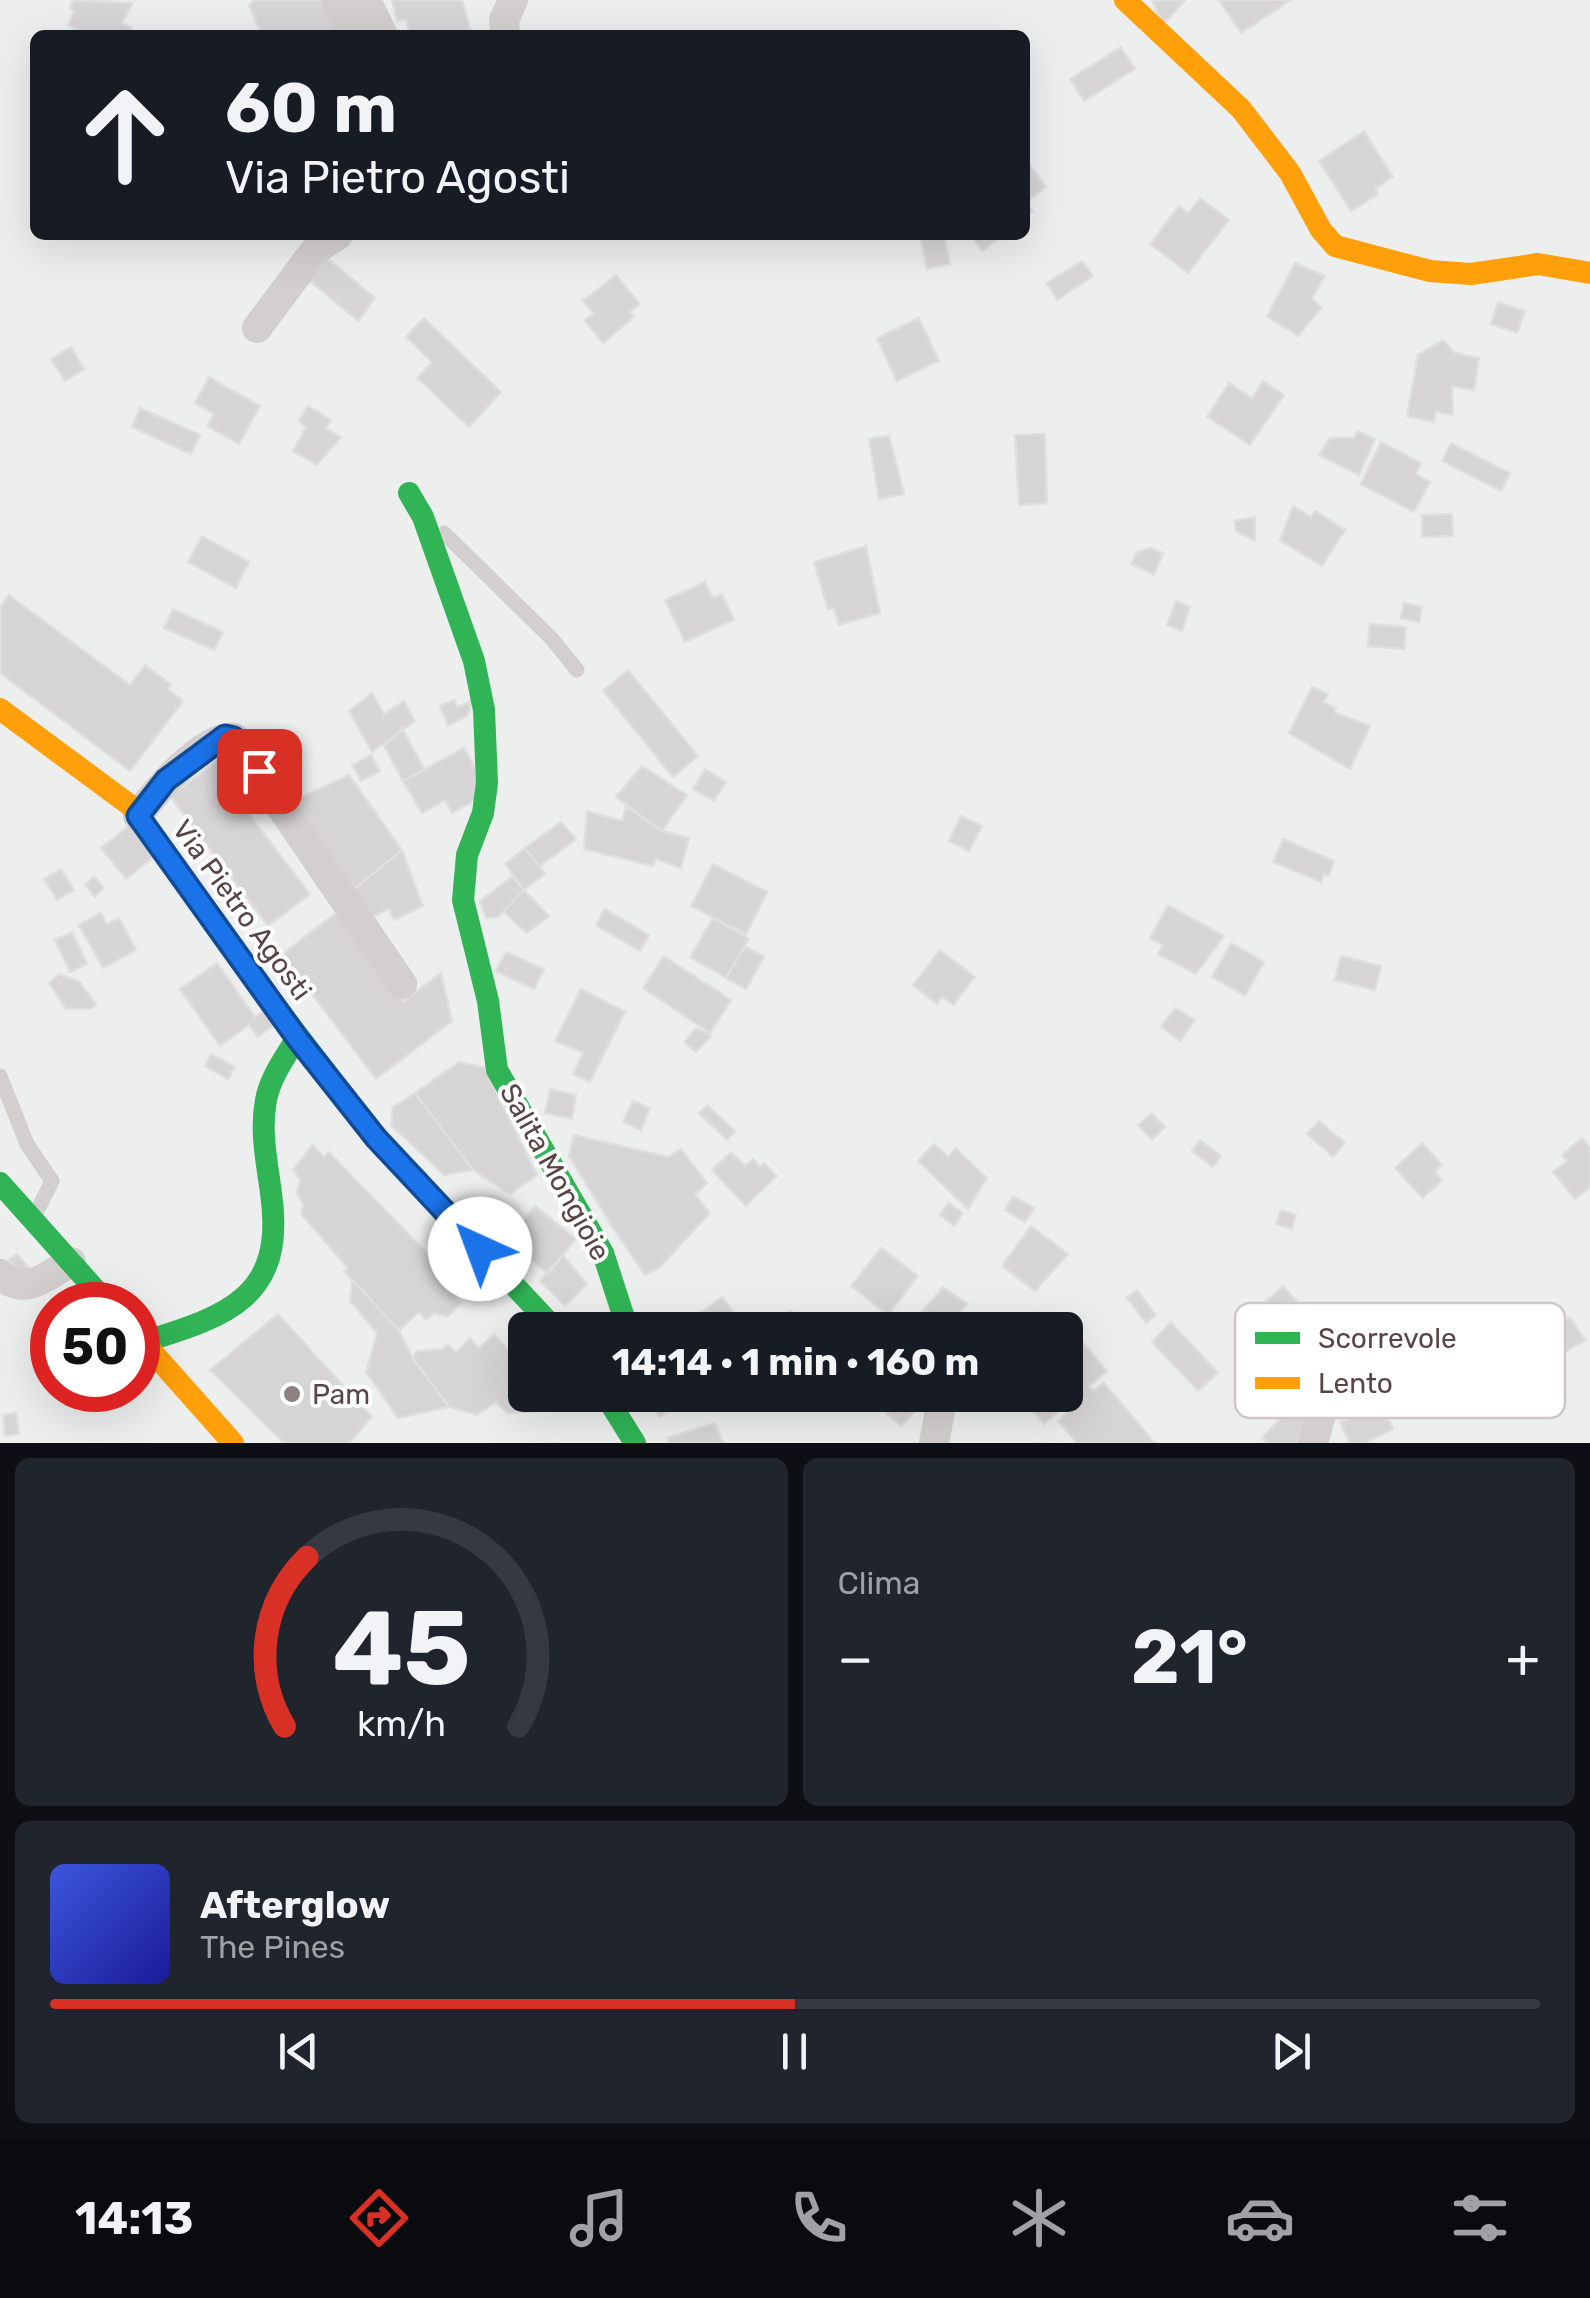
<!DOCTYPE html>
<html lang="it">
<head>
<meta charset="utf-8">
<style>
  :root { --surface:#171b24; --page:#20242c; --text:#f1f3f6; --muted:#9ea1a6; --line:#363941; --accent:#d93025 }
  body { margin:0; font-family:Rubik,sans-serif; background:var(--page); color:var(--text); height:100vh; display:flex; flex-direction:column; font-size:38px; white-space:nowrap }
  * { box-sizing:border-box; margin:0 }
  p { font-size:32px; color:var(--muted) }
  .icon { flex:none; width:55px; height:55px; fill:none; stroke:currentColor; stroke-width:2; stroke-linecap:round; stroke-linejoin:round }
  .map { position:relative; height:1443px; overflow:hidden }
  .details { display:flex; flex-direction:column; gap:15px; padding:15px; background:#0d0f14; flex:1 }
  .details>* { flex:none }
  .hud { position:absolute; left:30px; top:30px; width:1000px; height:210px; border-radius:15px; box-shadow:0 10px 40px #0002; background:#171b24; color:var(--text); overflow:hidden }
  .speed { position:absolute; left:30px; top:1282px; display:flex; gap:20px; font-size:50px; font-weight:700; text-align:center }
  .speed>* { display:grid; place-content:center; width:130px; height:130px; border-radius:50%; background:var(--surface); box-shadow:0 10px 40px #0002; line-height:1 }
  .speed .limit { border:15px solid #d22; background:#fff; color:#111 }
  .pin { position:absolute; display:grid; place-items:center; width:85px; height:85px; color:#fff; margin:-42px; border-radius:20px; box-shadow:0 5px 15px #0006 }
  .me { position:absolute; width:110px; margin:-55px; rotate:317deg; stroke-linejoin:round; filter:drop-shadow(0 0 8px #0008) }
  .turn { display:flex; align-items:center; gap:35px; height:210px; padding:0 30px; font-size:45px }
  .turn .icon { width:130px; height:130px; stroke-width:2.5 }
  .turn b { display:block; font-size:70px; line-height:85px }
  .big { font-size:75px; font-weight:700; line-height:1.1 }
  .details .card { flex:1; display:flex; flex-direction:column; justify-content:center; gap:15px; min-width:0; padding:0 35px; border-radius:15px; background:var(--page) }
  .details .dial { align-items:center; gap:0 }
  .dial svg { height:260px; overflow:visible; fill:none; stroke:var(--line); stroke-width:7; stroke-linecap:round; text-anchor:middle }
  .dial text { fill:var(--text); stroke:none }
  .song { display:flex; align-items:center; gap:30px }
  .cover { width:120px; height:120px; border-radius:15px; background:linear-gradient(135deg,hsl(230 70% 55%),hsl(240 70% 35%)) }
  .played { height:10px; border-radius:5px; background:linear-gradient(90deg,var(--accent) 50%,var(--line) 50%) }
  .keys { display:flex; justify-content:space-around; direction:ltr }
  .heat { display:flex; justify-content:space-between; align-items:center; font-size:55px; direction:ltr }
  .details .tiles { flex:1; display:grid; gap:15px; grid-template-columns:1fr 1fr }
  .card:last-child { grid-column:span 2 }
  .trip { position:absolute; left:508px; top:1312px; width:575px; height:100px; border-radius:15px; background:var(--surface); box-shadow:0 10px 40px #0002; font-weight:700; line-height:100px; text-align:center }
  .tabs { display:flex; height:160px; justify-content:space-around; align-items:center; background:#090b0e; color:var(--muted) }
  .tabs .icon { width:70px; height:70px }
  .tabs .active { color:var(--accent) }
  .tabs b { font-size:45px; color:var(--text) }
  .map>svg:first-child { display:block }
</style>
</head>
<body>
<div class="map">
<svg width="1590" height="1443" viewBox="0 0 1590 1443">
  <rect width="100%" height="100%" fill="#edeeee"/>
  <path fill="#d6d4d4" stroke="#e0dfdf" stroke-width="2.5" d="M 73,0 L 133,3 L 122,23 L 132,28 L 129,35 L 87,35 L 68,25 L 74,12 L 70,8 Z
    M 253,0 L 328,0 L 344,35 L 262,35 L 249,6 Z
    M 392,0 L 462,0 L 472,35 L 410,35 L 406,19 L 397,21 Z
    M 1152,0 L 1185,0 L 1163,25 Z
    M 1219,0 L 1291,0 L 1241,33 Z
    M 1121,47 L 1135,69 L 1084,101 L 1070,79 Z
    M 1364,131 L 1393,177 L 1375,189 L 1378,194 L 1351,211 L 1319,161 Z
    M 1025,159 L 1046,187 L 1026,202 L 1033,211 L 1025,217 Z
    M 1200,198 L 1229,220 L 1188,273 L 1150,244 L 1179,206 L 1188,213 Z
    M 920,235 L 944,235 L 950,264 L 927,269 Z
    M 970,235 L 996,235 L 998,238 L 983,251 Z
    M 327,258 L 375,298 L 358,321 L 310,281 Z
    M 1082,261 L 1093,276 L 1057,300 L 1047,283 Z
    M 1295,263 L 1325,276 L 1312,298 L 1321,308 L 1298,336 L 1267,316 Z
    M 616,275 L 640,304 L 630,312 L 634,317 L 603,343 L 584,320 L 594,314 L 583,301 Z
    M 1498,302 L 1525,311 L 1517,333 L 1491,324 Z
    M 424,318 L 501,392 L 469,427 L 417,378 L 432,362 L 406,337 Z
    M 919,318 L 939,361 L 897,381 L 877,338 Z
    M 1443,340 L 1455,353 L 1479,358 L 1474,390 L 1452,386 L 1453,415 L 1436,412 L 1434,422 L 1407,416 L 1418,355 Z
    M 71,347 L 84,369 L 65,381 L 51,359 Z
    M 209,377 L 260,406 L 239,444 L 207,426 L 214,414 L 195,403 Z
    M 1263,381 L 1284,395 L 1250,445 L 1207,417 L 1229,383 L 1252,398 Z
    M 308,406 L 331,420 L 326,428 L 341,437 L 317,465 L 293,451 L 306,428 L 299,420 Z
    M 140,408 L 200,435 L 191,454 L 132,427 Z
    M 1358,431 L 1375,439 L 1359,475 L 1319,455 L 1330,438 L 1354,438 Z
    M 1045,434 L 1047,503 L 1019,505 L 1015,435 Z
    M 889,436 L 904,494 L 879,499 L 869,439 Z
    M 1381,442 L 1421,463 L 1416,474 L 1430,482 L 1414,512 L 1361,484 Z
    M 1451,443 L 1510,473 L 1501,491 L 1442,461 Z
    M 1293,506 L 1311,517 L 1315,511 L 1345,530 L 1322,566 L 1280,540 Z
    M 1452,514 L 1453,536 L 1422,537 L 1422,515 Z
    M 1255,517 L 1255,541 L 1236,531 L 1235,521 Z
    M 202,536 L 249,562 L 236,588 L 188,562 Z
    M 866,546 L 880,613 L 839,625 L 834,608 L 828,609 L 814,562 Z
    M 1150,548 L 1163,553 L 1154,575 L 1131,564 L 1137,552 Z
    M 705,582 L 713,598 L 722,594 L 734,620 L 685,642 L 665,600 Z
    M 9,595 L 130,685 L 145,665 L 171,684 L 168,689 L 183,701 L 130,771 L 0,673 L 0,607 Z
    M 1176,601 L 1190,607 L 1182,631 L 1167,625 Z
    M 1404,603 L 1422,607 L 1419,622 L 1401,618 Z
    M 173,609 L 223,632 L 214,650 L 164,628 Z
    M 1370,624 L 1406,627 L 1404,649 L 1368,646 Z
    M 628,670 L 698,756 L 673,777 L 603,691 Z
    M 1312,687 L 1328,694 L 1323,702 L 1336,708 L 1334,712 L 1370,726 L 1350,769 L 1289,733 Z
    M 372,693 L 384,714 L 404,701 L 415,721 L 372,752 L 349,711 Z
    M 454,700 L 457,707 L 472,701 L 467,716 L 448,726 L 440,706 Z
    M 402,728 L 425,770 L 403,781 L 384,746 Z
    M 464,748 L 481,777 L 476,800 L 452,813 L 445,800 L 422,813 L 403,781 Z
    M 230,751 L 263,795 L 245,809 L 310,894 L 268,926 L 170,796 Z
    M 371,755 L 380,771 L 361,781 L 352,765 Z
    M 642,766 L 687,795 L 662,831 L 616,797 Z
    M 705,769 L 726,782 L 714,801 L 693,789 Z
    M 349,775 L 402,850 L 354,889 L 293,801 Z
    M 626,807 L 662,831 L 689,838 L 681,868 L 656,859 L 653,866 L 584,849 L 587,811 L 622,821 Z
    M 961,816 L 982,826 L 969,851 L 949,841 Z
    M 561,822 L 576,839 L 539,867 L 525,848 Z
    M 130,825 L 154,857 L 126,879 L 101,848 Z
    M 1283,839 L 1334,861 L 1329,876 L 1324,874 L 1321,882 L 1273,862 Z
    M 525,848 L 545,874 L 524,890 L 505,864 Z
    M 402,850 L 423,906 L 394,920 L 389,909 L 367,919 L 354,889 Z
    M 713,864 L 767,892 L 746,934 L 691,906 Z
    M 61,869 L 74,890 L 57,900 L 44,879 Z
    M 94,876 L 104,888 L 95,897 L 85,885 Z
    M 513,876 L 524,890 L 498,917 L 486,918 L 480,901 Z
    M 524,890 L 549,916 L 527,933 L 503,912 Z
    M 1168,905 L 1224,936 L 1196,974 L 1158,954 L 1163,945 L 1150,938 Z
    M 605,909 L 649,935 L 640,951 L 596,925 Z
    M 101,913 L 107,924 L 119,918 L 136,950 L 103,968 L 79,925 Z
    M 336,913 L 404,1001 L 441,973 L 452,1021 L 376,1079 L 303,982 L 297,986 L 277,958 Z
    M 713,918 L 749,939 L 726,978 L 690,957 Z
    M 72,932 L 87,964 L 70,972 L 55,940 Z
    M 1231,943 L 1264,962 L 1245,996 L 1212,977 Z
    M 745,946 L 764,957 L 746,989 L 726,978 Z
    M 940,950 L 975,977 L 953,1005 L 942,997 L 937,1004 L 913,985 Z
    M 506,952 L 544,969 L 534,989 L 495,971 Z
    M 664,956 L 731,1000 L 710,1033 L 643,988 Z
    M 1341,956 L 1381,966 L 1375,990 L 1335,980 Z
    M 217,963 L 255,1017 L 267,1008 L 278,1022 L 258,1037 L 249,1025 L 220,1046 L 180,989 Z
    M 59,974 L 80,982 L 96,1005 L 90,1009 L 66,1009 L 49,983 Z
    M 581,989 L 625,1012 L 590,1082 L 573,1074 L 583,1053 L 555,1041 Z
    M 1175,1008 L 1195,1020 L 1180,1041 L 1161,1027 Z
    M 696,1028 L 711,1036 L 696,1052 L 684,1042 Z
    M 211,1054 L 235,1067 L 228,1079 L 205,1066 Z
    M 459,1062 L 485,1068 L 537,1175 L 510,1194 L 473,1170 L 415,1093 Z
    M 550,1089 L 576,1095 L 572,1119 L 545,1113 Z
    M 415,1093 L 473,1170 L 444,1175 L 391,1125 L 393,1107 Z
    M 633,1101 L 650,1108 L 641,1130 L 623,1122 Z
    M 707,1105 L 735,1131 L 727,1140 L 699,1113 Z
    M 1151,1113 L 1165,1127 L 1152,1140 L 1138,1125 Z
    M 1319,1121 L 1345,1143 L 1333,1157 L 1307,1134 Z
    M 574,1135 L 668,1157 L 681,1149 L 707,1183 L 695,1194 L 710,1213 L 659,1268 L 645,1275 L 613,1228 L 569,1156 Z
    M 1582,1138 L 1590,1147 L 1590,1187 L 1575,1199 L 1553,1172 L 1567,1161 L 1562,1155 Z
    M 1200,1140 L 1221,1156 L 1213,1167 L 1192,1151 Z
    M 1422,1143 L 1442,1165 L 1435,1172 L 1442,1180 L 1423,1198 L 1395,1168 Z
    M 934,1144 L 948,1157 L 956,1148 L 987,1178 L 968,1209 L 918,1161 Z
    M 313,1145 L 324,1157 L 329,1152 L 457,1284 L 455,1295 L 461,1303 L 447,1317 L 434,1313 L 426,1320 L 419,1312 L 399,1330 L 344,1271 L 348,1268 L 301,1214 L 303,1205 L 297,1193 L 300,1180 L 293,1169 Z
    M 731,1152 L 745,1166 L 753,1159 L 760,1167 L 764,1163 L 777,1176 L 746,1206 L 712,1170 Z
    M 1013,1196 L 1034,1208 L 1025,1222 L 1005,1210 Z
    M 949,1203 L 963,1213 L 954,1226 L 940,1215 Z
    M 535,1206 L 576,1239 L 548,1274 L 507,1241 Z
    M 1281,1210 L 1296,1215 L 1292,1229 L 1276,1224 Z
    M 1031,1226 L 1068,1254 L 1035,1291 L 1002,1266 Z
    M 881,1248 L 918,1276 L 888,1315 L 851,1286 Z
    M 17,1254 L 30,1269 L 22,1276 L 9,1260 Z
    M 563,1255 L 587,1284 L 565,1306 L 540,1281 Z
    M 352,1280 L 399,1330 L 412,1357 L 449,1407 L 398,1418 L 366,1372 L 377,1333 L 350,1301 Z
    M 1283,1286 L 1310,1316 L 1278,1345 L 1255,1322 L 1269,1309 L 1264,1303 Z
    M 943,1287 L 967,1304 L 956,1317 L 971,1330 L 907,1330 Z
    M 1137,1290 L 1156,1315 L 1146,1323 L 1127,1298 Z
    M 722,1297 L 739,1319 L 724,1330 L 684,1330 L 682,1326 Z
    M 1545,1305 L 1557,1325 L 1570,1317 L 1585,1340 L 1551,1361 L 1525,1319 Z
    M 790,1311 L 815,1330 L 776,1330 Z
    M 278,1314 L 372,1417 L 349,1443 L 284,1443 L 210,1370 Z
    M 1171,1322 L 1218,1373 L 1198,1391 L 1152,1342 Z
    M 1068,1325 L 1107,1371 L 1089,1386 L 1093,1391 L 1104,1383 L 1155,1443 L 1077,1443 L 1058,1421 L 1068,1412 L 1064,1407 L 1044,1424 L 1020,1395 L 1065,1395 L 1063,1330 Z
    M 494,1334 L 525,1367 L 525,1395 L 551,1395 L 535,1411 L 507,1413 L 496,1402 L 477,1415 L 449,1407 L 412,1357 L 418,1351 L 442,1349 L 448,1344 L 456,1352 L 470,1338 L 479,1348 Z
    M 648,1395 L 698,1395 L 659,1417 Z
    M 897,1396 L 914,1412 L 901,1426 L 884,1411 Z
    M 1381,1403 L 1393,1429 L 1365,1443 L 1350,1443 L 1340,1422 Z
    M 1293,1405 L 1314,1425 L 1296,1443 L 1267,1443 L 1262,1438 Z
    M 16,1413 L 19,1434 L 5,1436 L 3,1415 Z
    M 715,1423 L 723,1443 L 670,1443 L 667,1438 Z"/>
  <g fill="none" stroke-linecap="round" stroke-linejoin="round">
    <path stroke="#d3cfcf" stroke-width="15" d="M 444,533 L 552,639 L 577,670
      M 0,1076 L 27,1144 L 52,1181 L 35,1215"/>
    <path stroke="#d3cfcf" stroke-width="30" d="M 337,0 L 354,35
      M 366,0 L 383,35
      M 505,35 L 504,20 L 513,0
      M 257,328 L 316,249 L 338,235
      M 138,816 C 153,793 206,733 234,738 L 402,984
      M 0,1274 C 23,1298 47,1276 71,1262
      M 934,1443 L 943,1395
      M 1313,1443 L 1322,1411"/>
    <path stroke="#30b455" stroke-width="22" d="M 409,493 L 423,517 L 474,661 L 484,710 L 487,783 L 483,813 L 467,855 L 463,900 L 488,1001 L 497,1070 L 603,1253 L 628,1330
      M 251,974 L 376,1138 L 556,1330
      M 0,1183 L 109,1305
      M 143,1342 C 228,1316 286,1297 271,1193 C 267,1162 260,1132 266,1100 C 270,1078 285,1057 297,1038
      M 605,1395 L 635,1443"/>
    <path stroke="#ff9f0a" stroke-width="22" d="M 1125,0 L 1241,109 L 1290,173 L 1321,230 L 1335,246 L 1430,271 L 1471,274 L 1538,264 L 1590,273
      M 0,709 L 131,806 L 251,974
      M 138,1336 L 233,1443"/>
  </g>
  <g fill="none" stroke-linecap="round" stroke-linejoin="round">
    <defs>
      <path id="route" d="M 259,771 L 234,738 L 225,736 L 166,780 L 138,816 L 297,1038 L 376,1138 L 480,1249"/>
    </defs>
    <use href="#route" stroke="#114b97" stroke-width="25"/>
    <use href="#route" stroke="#1a73e8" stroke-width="18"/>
  </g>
  <circle fill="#8d8081" stroke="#fff" stroke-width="4" cx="292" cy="1394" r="10"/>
  <g text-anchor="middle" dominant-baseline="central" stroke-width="8" stroke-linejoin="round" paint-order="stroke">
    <g font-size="28" fill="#5a4546" stroke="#fff">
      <text transform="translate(242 910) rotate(54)">Via Pietro Agosti</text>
      <text transform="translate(555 1172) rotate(61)">Salita Mongioie</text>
    </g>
    <g font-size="28" fill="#5a4546" stroke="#fff" text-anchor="start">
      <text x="312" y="1394">Pam</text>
    </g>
  </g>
  <rect x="1235" y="1303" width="330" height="115" rx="15" fill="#fff" stroke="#cec7c8" stroke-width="2.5"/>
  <rect x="1255" y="1332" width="45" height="12" fill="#30b455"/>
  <rect x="1255" y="1377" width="45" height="12" fill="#ff9f0a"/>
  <g font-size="28" fill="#5a4546">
    <text x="1318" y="1348">Scorrevole</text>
    <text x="1318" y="1393">Lento</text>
  </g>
</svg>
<div class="speed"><div class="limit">50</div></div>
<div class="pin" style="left:259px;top:771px;background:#d93025"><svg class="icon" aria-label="arrive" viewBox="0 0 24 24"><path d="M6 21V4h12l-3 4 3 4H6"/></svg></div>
<svg class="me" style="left:480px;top:1249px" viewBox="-20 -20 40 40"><circle r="19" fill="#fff"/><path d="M0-13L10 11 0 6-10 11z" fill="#1a73e8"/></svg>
<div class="trip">14:14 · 1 min · 160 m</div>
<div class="hud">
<div class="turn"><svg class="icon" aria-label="ahead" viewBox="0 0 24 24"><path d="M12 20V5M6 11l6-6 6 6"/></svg><div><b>60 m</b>Via Pietro Agosti</div></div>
</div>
</div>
<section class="details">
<div class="tiles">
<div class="card dial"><svg viewBox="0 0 100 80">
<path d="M14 69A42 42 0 1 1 86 69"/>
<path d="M14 69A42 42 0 0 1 21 17" stroke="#d93025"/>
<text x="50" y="56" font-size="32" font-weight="700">45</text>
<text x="50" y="72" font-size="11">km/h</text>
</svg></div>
<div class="card"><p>Clima</p>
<div class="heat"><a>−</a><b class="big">21°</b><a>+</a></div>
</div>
<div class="card">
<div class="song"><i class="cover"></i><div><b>Afterglow</b><p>The Pines</p></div></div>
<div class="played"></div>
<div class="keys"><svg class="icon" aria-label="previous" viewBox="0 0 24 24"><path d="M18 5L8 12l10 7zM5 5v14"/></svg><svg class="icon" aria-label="pause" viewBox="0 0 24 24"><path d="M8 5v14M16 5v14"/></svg><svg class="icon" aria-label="next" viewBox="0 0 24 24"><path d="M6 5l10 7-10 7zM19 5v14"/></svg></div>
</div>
</div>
</section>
<nav class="tabs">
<b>14:13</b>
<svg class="icon active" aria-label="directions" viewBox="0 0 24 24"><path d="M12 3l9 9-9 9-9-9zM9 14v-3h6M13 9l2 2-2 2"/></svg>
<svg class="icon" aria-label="music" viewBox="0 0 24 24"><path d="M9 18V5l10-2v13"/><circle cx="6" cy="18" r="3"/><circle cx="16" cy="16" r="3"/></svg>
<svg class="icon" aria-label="phone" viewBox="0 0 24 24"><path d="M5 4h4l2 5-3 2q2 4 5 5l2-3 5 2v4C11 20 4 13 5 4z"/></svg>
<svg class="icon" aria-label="climate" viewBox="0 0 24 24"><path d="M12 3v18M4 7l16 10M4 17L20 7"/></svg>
<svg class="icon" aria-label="car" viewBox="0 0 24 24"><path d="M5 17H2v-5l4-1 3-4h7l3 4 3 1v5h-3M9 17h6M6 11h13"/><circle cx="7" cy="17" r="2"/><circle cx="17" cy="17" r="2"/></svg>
<svg class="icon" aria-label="filters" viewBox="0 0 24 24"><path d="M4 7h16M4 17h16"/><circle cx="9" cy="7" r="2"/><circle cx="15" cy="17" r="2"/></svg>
</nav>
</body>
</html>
